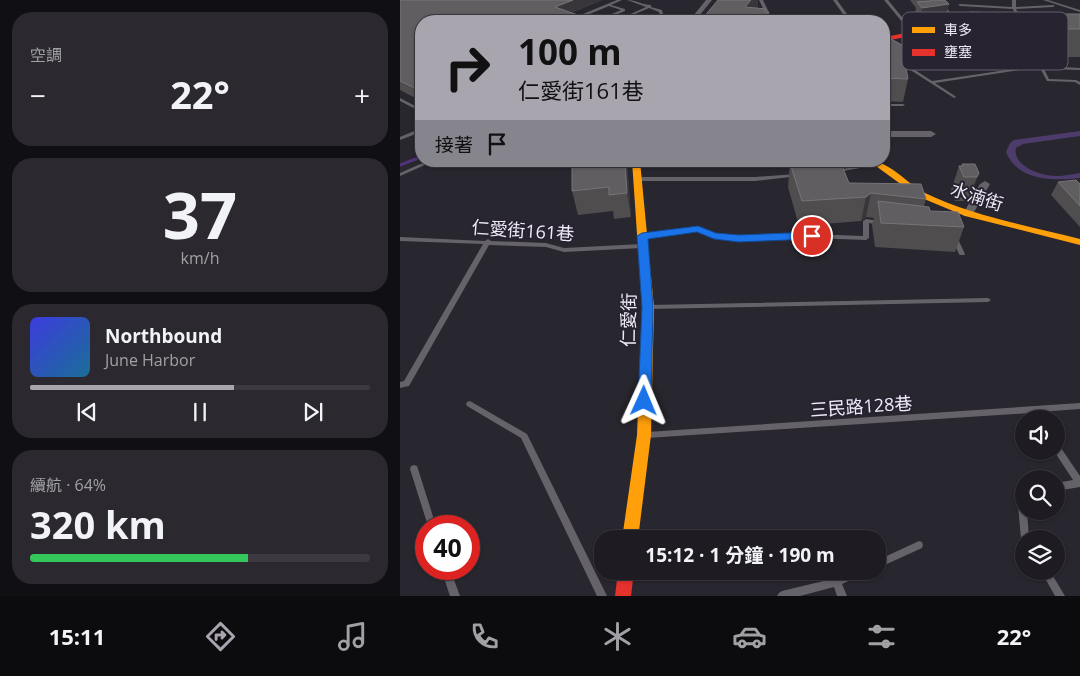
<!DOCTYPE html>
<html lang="zh-TW">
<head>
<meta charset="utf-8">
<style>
  :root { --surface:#1e1c22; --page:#2b292f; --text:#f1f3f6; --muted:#a1a1a5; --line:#3c3a40; --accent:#a8a5af }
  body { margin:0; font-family:"Open Sans","Noto Sans TC",sans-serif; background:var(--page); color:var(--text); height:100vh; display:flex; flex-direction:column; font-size:19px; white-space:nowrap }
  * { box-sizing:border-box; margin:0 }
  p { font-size:16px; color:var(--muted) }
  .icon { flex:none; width:28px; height:28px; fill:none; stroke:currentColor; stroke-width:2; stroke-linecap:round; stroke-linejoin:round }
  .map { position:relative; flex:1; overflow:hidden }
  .side { display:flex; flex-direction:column; gap:12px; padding:12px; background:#100f13; width:400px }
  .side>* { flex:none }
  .guide { position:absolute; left:15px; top:15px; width:475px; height:152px; border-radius:20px; box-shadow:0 1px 4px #0004,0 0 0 1px var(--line); background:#a8a5af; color:#111; overflow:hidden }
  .tools { position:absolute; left:615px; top:410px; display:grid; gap:10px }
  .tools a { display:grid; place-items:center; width:50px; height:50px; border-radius:50%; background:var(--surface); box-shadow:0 1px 4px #0004,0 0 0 1px var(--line); font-size:25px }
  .speed { position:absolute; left:15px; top:515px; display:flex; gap:10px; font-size:25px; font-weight:700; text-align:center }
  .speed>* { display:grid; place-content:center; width:65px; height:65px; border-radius:50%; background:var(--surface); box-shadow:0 1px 4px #0004,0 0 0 1px var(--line); line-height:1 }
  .speed .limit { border:8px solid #d22; background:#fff; color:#111 }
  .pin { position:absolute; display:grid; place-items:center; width:42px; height:42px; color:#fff; margin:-21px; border:2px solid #fff; border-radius:50%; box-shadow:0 1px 5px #0007 }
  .me { position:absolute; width:55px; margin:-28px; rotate:1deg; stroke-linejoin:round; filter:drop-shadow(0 0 4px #0008) }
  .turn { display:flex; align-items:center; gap:18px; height:105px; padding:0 20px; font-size:22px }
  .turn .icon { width:65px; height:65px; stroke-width:2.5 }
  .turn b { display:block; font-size:35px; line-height:42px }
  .then { display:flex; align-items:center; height:48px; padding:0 20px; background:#0003; gap:10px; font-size:19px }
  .big { font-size:38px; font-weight:700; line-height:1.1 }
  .side .widget { flex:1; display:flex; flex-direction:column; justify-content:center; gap:8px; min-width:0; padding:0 18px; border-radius:20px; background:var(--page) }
  .side .dial { align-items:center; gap:0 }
  .dial b { font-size:65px; line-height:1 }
  .song { display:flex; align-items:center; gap:15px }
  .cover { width:60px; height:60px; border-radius:8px; background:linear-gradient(135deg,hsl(240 70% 55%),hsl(200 70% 35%)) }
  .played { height:5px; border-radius:2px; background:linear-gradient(90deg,var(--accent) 60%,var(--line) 60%) }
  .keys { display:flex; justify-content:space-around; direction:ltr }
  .heat { display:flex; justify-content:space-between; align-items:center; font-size:28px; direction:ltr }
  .charge { height:8px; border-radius:4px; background:linear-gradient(90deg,#34c759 64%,var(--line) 0) }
  .trip { position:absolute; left:194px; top:530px; width:292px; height:50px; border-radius:20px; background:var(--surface); box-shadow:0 1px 4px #0004,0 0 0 1px var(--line); font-weight:700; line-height:50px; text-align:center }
  .tabs { display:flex; height:80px; justify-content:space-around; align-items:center; background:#0c0b0e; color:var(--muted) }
  .tabs .icon { width:35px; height:35px }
  .tabs .on { color:var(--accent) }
  .tabs b { font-size:22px; color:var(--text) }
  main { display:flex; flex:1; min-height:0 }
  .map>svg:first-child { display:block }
</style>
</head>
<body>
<main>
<section class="side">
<div class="widget"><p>空調</p>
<div class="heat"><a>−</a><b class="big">22°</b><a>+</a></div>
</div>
<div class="widget dial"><b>37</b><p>km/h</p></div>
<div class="widget">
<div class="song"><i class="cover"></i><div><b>Northbound</b><p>June Harbor</p></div></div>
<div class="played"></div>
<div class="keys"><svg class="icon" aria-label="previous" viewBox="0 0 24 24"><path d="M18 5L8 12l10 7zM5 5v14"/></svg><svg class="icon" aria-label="pause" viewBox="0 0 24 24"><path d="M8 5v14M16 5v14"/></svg><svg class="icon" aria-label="next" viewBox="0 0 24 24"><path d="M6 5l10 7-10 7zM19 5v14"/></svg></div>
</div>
<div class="widget"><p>續航 · 64%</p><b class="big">320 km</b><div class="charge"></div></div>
</section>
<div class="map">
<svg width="680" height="596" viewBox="0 0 680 596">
  <rect width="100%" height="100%" fill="#28262e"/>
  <path fill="#4d3b6b" d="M 680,131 L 680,136 L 623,144 L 616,148 C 612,166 641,176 656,176 C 664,176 672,174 680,173 L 680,178 C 654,181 617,181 606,152 L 610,143 L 614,140 Z"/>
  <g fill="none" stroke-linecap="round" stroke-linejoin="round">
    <path stroke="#51337a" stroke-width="3" d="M 0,165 L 21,157"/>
    <path fill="#656369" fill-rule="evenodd" d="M 217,0 L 222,0 L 211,5 L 225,9 L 225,11 L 200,21 L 196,21 L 221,10 L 209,6 L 180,18 L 178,20 L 180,21 L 175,21 L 173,20 L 178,16 Z
      M 227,0 C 236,0 243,5 251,5 L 251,7 L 262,10 L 264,17 L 256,21 L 252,21 L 260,17 L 259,12 L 249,8 L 219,21 L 215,21 L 246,7 Z
      M 359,0 L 363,0 L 373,21 L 369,21 Z
      M 433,0 L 437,0 L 452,21 L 448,21 Z
      M 484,0 L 488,0 L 515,33 L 515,35 L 513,35 Z
      M 537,0 L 541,0 L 556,21 L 555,22 L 553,22 Z
      M 612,0 L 616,0 L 616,7 L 653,5 L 655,6 L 653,7 L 616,9 L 623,25 L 621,26 L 619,25 L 613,9 L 560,6 L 558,5 L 560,4 L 612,7 Z
      M 643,0 L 648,0 L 680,10 L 680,12 Z
      M 630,47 L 633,48 L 643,66 L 680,68 L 680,70 L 644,69 L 649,79 L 676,80 L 680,82 L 680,85 L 675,82 L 647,81 L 640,68 L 633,68 L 535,83 L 555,96 L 556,97 L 554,98 L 498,62 L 501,61 L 532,81 L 633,66 L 639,66 L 629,48 Z
      M 0,98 L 21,109 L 21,112 L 0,101 Z
      M 484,104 L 503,104 L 505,105 L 503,106 L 484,106 Z
      M 19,129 L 21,129 L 21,132 L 0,140 L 0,137 Z
      M 27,161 L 34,161 L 0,176 L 0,173 Z
      M 476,163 L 478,164 L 478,165 L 437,172 L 435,171 L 437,170 Z
      M 397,174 L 399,175 L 399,176 L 355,181 L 238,181 L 235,179 L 238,177 L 355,177 Z
      M 466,219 L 480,221 L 483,223 L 480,225 L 469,223 L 469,238 L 466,240 L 412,238 L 339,241 L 314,238 L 297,231 L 243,238 L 240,236 L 243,234 L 298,227 L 315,234 L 339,237 L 412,234 L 463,236 L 463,221 Z
      M 554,235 L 557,237 L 565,254 L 564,255 L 560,255 L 559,254 L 551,237 Z
      M 0,237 L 85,241 L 88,239 L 91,241 L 146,243 L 164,248 L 242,244 L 245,246 L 242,248 L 164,252 L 146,247 L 89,245 L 9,386 L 0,388 L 0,382 L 4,381 L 83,244 L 0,241 Z
      M 588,298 L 591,300 L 588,302 L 249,309 L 247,309 L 246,307 L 247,305 L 249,305 Z
      M 70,401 L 127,434 L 207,596 L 197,596 L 121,438 L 67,406 L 66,404 L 67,402 Z
      M 680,403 L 680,409 L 638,412 L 642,419 L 634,419 L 630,413 L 247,438 L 244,437 L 243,435 L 244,433 L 247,432 Z
      M 656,444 L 659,445 L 680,476 L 680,487 L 656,491 L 656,483 L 673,480 L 654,451 L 656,451 Z
      M 14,465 L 17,466 L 18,469 L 36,526 L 28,526 L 10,469 L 11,466 Z
      M 621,489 L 624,489 L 624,511 L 627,511 L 629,539 L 624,539 L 624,543 L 622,542 L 621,539 L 617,493 L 618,490 Z
      M 519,541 L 522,542 L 523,545 L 522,548 L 478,568 L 478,560 Z
      M 41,569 L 50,569 L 60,596 L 50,596 Z
      M 450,571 L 465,571 L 464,574 L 442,584 L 447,596 L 437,596 L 434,587 L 400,596 L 377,596 L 379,593 L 382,591 L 436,578 Z
      M 641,571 L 650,571 L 665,596 L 655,596 Z"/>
    <path fill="#656369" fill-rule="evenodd" d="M 306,0 L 312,0 L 295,21 L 289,21 Z
      M 484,131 L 531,131 L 536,134 L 531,137 L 484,137 Z
      M 585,181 L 590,184 L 573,214 L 572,216 L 564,216 L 563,214 L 580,184 Z"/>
    <path fill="#ff9f0a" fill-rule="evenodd" d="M 232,161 L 240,161 L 254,307 L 251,435 L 238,539 L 222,539 L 237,435 L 242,307 Z
      M 469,161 C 490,161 506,183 525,193 C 573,216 628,226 680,239 L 680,245 L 565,216 L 517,196 Z"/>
    <path fill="#e5322d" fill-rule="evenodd" d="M 680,21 L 680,25 L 540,31 L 484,41 L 484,37 L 540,27 Z
      M 218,571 L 234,571 L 231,596 L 215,596 Z"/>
  </g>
  <path fill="#4f4d4e" d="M 0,0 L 202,0 L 171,13 L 21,21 L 21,101 L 0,90 Z
    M 318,0 L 358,0 L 358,9 L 366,9 L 366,12 L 369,12 L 369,21 L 303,21 L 303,18 Z
    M 510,0 L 545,0 L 549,4 L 546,14 L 562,19 L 557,40 L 542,42 L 544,44 L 538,66 L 517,66 L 510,53 L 515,32 L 526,31 L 527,27 L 518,28 L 513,22 L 516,8 Z
    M 570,12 L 596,16 L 641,38 L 633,59 L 612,58 L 609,65 L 593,65 L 588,58 L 582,58 L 565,33 Z
    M 656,14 L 680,14 L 680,57 L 656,57 L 645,42 Z
    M 484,36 L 508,79 L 503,102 L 484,101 Z
    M 176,161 L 227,161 L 231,217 L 214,219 L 213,211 L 178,215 L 172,191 Z
    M 253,161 L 290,161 L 288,168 L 253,167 Z
    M 390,163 L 449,183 L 526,199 L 524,206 L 530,211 L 564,227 L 555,252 L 475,247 L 472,225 L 474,218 L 466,217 L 461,221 L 399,226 L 388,187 Z
    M 562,164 L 579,173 L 568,201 L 555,201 L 551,190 L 559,166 L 562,166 Z
    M 658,182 L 680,184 L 680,227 L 651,195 Z"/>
  <path fill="#38363a" d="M 173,0 L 202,0 L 158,18 L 155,7 Z
    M 351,0 L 358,0 L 358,10 L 345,7 Z
    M 549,4 L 544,21 L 562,19 L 557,40 L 530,43 L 535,22 L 529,16 L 527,27 L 518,28 L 522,8 Z
    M 225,161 L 227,161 L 231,217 L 227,193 Z
    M 579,173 L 570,197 L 568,201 L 577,177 Z
    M 471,193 L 466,217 L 461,221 L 466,197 Z"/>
  <path fill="#605e60" stroke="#767477" d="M 0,0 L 173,0 L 155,7 L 195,21 L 21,21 L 21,91 L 0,81 Z
    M 318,0 L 351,0 L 345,7 L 366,9 L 364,12 L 369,12 L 366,16 L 369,17 L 366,21 L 317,21 L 317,20 L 303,18 Z
    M 530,0 L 545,0 L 549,4 L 522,8 L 517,2 L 531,1 Z
    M 570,12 L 594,13 L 596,16 L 629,18 L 641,38 L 610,36 L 616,44 L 600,44 L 595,37 L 589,37 Z
    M 656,14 L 680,14 L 680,29 L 668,29 Z
    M 484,36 L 486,36 L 502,45 L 508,79 L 484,78 Z
    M 176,161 L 225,161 L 227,193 L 209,195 L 209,187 L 172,191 L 172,165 L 175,164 Z
    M 414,161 L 440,161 L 449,183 L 521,184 L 526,199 L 471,193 L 466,197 L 402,201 L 390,163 Z
    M 562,164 L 575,164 L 579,173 L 577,177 L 564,177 L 559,166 L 563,166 Z
    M 676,180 L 680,184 L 680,206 L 658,182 Z
    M 478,201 L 529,207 L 530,211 L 558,212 L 564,227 L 481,223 Z"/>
  <path fill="#1a73e8" stroke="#114b97" d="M 298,226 L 316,233 L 339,235 L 412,232 L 417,236 L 412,239 L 339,242 L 314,239 L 297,232 L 248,239 L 253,307 L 251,401 L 249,405 L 240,405 L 238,401 L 242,307 L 237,236 L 242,233 Z"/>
  <g text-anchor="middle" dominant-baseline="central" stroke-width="4" stroke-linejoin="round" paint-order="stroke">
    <g font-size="18" fill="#edeaf4" stroke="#272331">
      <text transform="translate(577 196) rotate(18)">水湳街</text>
      <text transform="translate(123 230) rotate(4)">仁愛街161巷</text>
      <text transform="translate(228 320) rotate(-89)">仁愛街</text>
      <text transform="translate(461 406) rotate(-4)">三民路128巷</text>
    </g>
  </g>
  <rect x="502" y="12" width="166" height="58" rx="8" fill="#272331" stroke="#625f6c" stroke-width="1"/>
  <rect x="512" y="27" width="23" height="6" fill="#ff9f0a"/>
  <rect x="512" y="49" width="23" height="7" fill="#e5322d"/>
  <g font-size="14" fill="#edeaf4">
    <text x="544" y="35">車多</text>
    <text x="544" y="57">壅塞</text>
  </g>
</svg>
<div class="tools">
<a><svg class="icon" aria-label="sound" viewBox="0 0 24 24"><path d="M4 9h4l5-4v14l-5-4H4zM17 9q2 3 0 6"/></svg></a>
<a><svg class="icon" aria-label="search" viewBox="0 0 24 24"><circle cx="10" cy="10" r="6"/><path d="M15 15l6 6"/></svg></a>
<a><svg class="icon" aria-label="layers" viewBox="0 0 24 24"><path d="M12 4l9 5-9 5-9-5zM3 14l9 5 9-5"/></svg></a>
</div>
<div class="speed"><div class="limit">40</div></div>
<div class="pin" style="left:412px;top:236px;background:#d93025"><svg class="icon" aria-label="arrive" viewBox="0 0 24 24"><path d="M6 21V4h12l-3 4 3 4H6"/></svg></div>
<svg class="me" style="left:244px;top:401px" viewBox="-20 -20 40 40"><path d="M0-17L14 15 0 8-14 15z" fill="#1a73e8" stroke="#fff" stroke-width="4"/></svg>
<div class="trip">15:12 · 1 分鐘 · 190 m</div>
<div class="guide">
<div class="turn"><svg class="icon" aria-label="right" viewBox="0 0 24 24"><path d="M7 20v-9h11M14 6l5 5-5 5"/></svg><div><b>100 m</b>仁愛街161巷</div></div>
<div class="then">接著<svg class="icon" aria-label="arrive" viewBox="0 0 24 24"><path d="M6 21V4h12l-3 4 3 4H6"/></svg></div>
</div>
</div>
</main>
<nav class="tabs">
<b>15:11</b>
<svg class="icon on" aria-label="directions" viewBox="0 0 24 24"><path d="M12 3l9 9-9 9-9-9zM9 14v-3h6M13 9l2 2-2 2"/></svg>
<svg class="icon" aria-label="music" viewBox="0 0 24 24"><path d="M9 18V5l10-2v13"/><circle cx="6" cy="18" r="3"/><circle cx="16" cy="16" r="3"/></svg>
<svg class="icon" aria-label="phone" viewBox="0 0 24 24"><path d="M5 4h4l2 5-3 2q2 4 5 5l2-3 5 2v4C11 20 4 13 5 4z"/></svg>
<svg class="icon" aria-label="climate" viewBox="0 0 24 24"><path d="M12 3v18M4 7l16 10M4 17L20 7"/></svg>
<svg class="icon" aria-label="car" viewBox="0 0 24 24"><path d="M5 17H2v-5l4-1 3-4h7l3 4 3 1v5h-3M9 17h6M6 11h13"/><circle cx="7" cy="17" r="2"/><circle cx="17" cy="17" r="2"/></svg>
<svg class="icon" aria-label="filters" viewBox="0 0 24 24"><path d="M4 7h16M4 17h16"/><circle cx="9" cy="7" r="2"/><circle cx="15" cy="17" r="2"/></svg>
<b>22°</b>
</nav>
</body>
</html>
